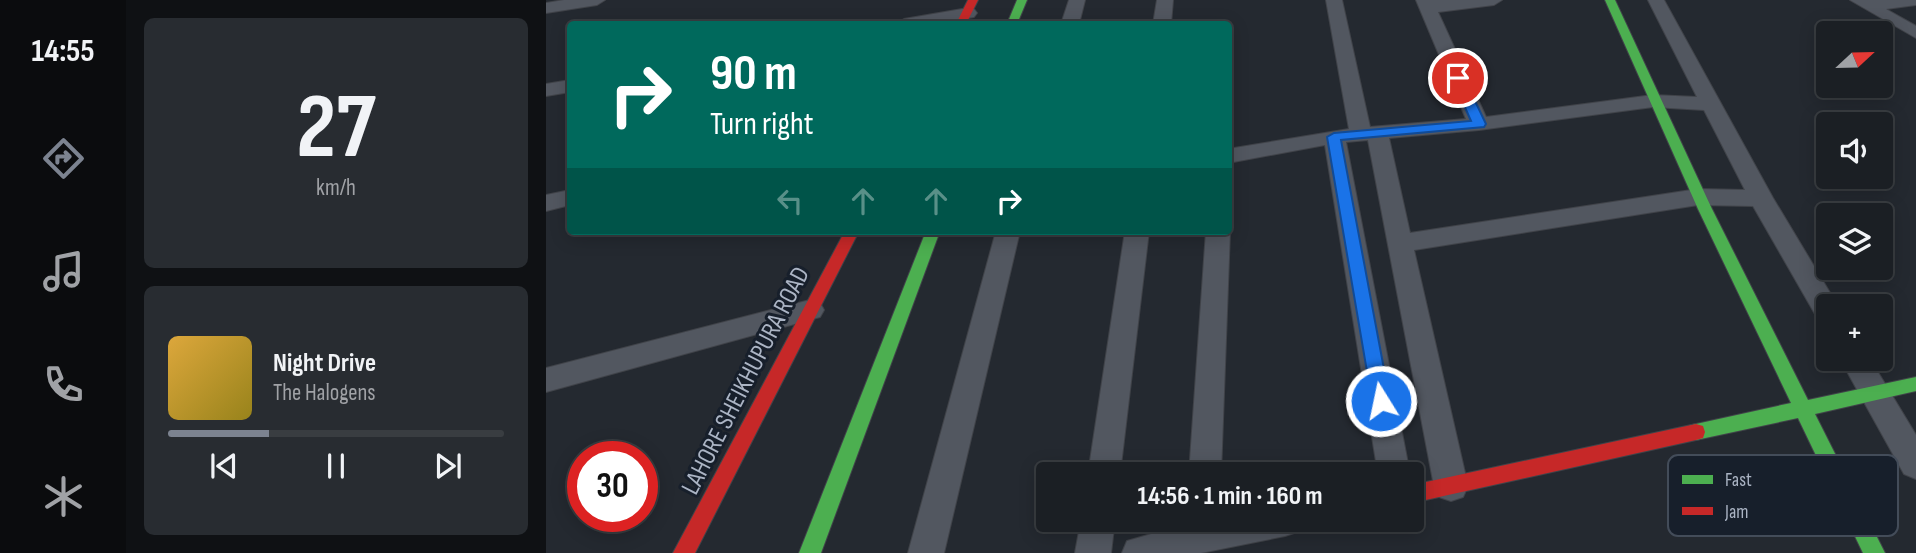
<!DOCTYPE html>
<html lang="en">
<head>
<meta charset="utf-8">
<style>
  :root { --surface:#1b1f24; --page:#282c31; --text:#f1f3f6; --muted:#a0a2a6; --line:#393d41; --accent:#7c8390 }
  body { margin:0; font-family:"Sofia Sans Condensed",sans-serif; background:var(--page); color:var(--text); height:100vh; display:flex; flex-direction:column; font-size:26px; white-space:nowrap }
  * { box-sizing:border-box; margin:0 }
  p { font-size:23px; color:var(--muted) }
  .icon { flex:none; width:38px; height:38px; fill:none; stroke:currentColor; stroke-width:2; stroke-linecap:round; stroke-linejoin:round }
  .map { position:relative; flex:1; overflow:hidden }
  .sheet { display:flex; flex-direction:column; gap:18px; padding:18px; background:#0f1114; width:420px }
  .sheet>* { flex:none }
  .hud { position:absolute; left:21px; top:21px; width:665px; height:214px; border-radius:7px; box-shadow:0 4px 18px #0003,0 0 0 2px var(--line); background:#00695c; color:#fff; overflow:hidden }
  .needle { width:46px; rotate:68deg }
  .fabs { position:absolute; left:1270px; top:21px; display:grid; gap:14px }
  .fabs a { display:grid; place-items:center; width:77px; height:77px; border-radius:7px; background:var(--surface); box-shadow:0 4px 18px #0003,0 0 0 2px var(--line); font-size:35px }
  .speed { position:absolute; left:21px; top:441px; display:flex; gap:14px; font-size:35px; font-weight:700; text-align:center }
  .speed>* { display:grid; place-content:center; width:91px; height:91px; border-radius:50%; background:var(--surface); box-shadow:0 4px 18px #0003,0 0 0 2px var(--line); line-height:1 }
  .speed .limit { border:10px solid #d22; background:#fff; color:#111 }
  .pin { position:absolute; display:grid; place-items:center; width:60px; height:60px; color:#fff; margin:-30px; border:4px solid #fff; border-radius:50%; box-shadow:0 2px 7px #0007 }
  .me { position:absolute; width:77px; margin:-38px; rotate:350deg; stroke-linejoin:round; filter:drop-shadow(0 0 5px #0008) }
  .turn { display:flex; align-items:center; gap:24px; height:147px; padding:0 28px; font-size:32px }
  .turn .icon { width:91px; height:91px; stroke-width:2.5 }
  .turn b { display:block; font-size:49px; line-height:60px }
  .lanes { display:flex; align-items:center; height:66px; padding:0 28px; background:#0003; justify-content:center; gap:35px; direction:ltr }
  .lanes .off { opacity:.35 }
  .sheet .widget { flex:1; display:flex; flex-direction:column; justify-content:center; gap:10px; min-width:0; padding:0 24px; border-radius:10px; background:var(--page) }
  .sheet .dial { align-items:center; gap:0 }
  .dial b { font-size:91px; line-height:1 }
  .song { display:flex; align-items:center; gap:21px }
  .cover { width:84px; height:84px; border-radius:10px; background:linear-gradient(135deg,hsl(40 70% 55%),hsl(50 70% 35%)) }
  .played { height:7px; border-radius:4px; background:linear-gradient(90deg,var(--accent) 30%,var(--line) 30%) }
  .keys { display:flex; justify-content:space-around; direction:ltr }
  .trip { position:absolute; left:490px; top:462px; width:388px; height:70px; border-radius:7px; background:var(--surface); box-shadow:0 4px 18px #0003,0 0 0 2px var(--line); font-weight:700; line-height:70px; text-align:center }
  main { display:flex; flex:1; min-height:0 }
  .dock { display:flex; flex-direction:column; width:126px; justify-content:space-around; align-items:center; background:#0b0c0e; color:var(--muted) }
  .dock .icon { width:49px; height:49px }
  .dock .active { color:var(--accent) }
  .dock b { font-size:32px; color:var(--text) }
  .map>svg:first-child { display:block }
</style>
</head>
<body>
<main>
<nav class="dock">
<b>14:55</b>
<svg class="icon active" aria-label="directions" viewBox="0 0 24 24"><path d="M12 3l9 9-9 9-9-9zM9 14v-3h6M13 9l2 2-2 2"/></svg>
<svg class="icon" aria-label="music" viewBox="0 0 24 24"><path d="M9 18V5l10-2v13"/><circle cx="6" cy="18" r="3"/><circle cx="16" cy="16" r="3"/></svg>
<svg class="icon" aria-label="phone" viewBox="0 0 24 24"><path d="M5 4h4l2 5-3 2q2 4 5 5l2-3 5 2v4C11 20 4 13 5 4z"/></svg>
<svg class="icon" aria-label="climate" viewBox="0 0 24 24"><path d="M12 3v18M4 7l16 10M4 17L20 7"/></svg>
</nav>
<section class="sheet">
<div class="widget dial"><b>27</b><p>km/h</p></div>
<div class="widget">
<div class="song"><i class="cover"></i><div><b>Night Drive</b><p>The Halogens</p></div></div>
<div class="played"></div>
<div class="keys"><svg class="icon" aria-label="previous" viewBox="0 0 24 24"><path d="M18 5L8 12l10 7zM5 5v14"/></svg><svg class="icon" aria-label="pause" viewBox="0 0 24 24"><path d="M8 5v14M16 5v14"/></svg><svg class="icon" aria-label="next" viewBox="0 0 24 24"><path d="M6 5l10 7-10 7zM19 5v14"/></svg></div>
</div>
</section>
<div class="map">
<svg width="1370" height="553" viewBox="0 0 1370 553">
  <rect width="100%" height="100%" fill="#242930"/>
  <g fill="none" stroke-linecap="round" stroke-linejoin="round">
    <defs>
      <path id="street" d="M 18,0 L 59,0 L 51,5 L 0,13 L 0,3 Z
        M 523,0 L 539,0 L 533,24 L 515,24 Z
        M 611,0 L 627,0 L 625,24 L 607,24 Z
        M 780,0 L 796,0 L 824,127 L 920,119 L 870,0 L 956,0 L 948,5 L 892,12 L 940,117 L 1107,95 L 1151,97 L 1102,0 L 1118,0 L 1227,198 L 1292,306 L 1283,306 L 1283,324 L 1273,321 L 1207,206 L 1152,205 L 868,250 L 922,486 L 917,497 L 905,501 L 893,497 L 888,486 L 822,140 L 800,142 L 864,474 L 832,474 L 779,145 L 682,163 L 682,149 L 803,129 ZM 1107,107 L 1158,110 L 1199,190 L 1152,189 L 864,233 L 843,138 L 933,130 Z
        M 1304,0 L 1370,0 L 1370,5 L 1340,9 L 1370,26 L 1370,38 Z
        M 422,8 L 428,9 L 431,13 L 428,17 L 386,24 L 349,24 L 358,19 Z
        M 24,80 L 24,92 L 0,96 L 0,84 Z
        M 24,190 L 24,205 L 0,211 L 0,195 Z
        M 682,228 L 684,231 L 675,474 L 643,474 L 660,231 L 682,231 Z
        M 450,231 L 474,231 L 398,553 L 362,553 Z
        M 579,231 L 603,231 L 574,474 L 542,474 Z
        M 264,300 L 274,303 L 278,310 L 274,317 L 0,392 L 0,368 Z
        M 1294,359 L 1324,359 L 1370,435 L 1370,479 L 1358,474 Z
        M 535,520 L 569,520 L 565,553 L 529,553 Z
        M 654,520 L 756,520 L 751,532 L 739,536 L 655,553 L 576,553 L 581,541 Z"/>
      <path id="fast" d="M 471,0 L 481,0 L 471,24 L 461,24 Z
        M 1059,0 L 1069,0 L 1166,209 L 1262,400 L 1370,377 L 1370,391 L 1269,414 L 1339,553 L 1317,553 L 1252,418 L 1150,440 L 1143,438 L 1141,432 L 1143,426 L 1150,424 L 1245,403 L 1152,209 Z
        M 380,231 L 394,231 L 275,553 L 253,553 Z"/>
      <path id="jam" d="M 422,0 L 432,0 L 420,24 L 410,24 Z
        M 299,231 L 313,231 L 149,553 L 127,553 Z
        M 1150,424 L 1157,426 L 1159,432 L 1157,438 L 1150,440 L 866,503 L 866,485 Z"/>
    </defs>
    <use href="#street" stroke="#404349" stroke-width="2"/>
    <use href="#fast" stroke="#404349" stroke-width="2"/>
    <use href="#jam" stroke="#404349" stroke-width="2"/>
    <use href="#street" fill="#525760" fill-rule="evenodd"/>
    <use href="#fast" fill="#4caf50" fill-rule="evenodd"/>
    <use href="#jam" fill="#c62828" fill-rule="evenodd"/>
  </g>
  <path fill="#1a73e8" stroke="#114b97" stroke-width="2" d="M 912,74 L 918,78 L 940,124 L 938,127 L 795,140 L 844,401 L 842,406 L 835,408 L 829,406 L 826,401 L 781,137 L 788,133 L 925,121 L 906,78 Z"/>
  <g text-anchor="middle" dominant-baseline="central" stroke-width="6" stroke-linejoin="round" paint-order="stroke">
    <g font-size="26" fill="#abb4c4" stroke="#171f2b">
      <text transform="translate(200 381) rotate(-63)">LAHORE SHEIKHUPURA ROAD</text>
    </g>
  </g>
  <rect x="1122" y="455" width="230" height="81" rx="10" fill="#171f2b" stroke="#434c59" stroke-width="2"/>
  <rect x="1136" y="475" width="31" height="9" fill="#4caf50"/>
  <rect x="1136" y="507" width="31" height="8" fill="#c62828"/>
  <g font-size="19" fill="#abb4c4">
    <text x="1179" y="486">Fast</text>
    <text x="1179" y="518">Jam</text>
  </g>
</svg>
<div class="fabs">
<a><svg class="needle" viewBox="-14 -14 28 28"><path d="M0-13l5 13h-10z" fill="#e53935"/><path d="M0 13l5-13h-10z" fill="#a0a2a6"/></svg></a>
<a><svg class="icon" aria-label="sound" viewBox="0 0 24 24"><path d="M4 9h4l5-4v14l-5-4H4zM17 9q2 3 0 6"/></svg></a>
<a><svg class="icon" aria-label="layers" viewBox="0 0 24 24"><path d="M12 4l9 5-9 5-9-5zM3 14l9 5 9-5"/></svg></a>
<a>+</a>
</div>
<div class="speed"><div class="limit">30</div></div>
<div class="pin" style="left:912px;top:78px;background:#d93025"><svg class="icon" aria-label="arrive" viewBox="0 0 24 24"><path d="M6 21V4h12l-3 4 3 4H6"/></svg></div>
<svg class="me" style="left:835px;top:401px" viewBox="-20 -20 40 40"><circle r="17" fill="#1a73e8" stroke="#fff" stroke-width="3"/><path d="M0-11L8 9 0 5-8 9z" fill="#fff"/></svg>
<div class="trip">14:56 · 1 min · 160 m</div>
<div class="hud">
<div class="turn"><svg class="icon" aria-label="right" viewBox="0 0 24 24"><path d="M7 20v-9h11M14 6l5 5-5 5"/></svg><div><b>90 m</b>Turn right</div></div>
<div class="lanes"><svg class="icon off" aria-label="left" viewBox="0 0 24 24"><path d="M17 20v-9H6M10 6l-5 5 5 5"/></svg><svg class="icon off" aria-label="ahead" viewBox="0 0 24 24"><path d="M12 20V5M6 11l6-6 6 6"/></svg><svg class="icon off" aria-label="ahead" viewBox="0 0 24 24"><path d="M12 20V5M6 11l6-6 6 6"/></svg><svg class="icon" aria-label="right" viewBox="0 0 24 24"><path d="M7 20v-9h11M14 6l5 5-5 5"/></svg></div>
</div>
</div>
</main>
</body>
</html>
